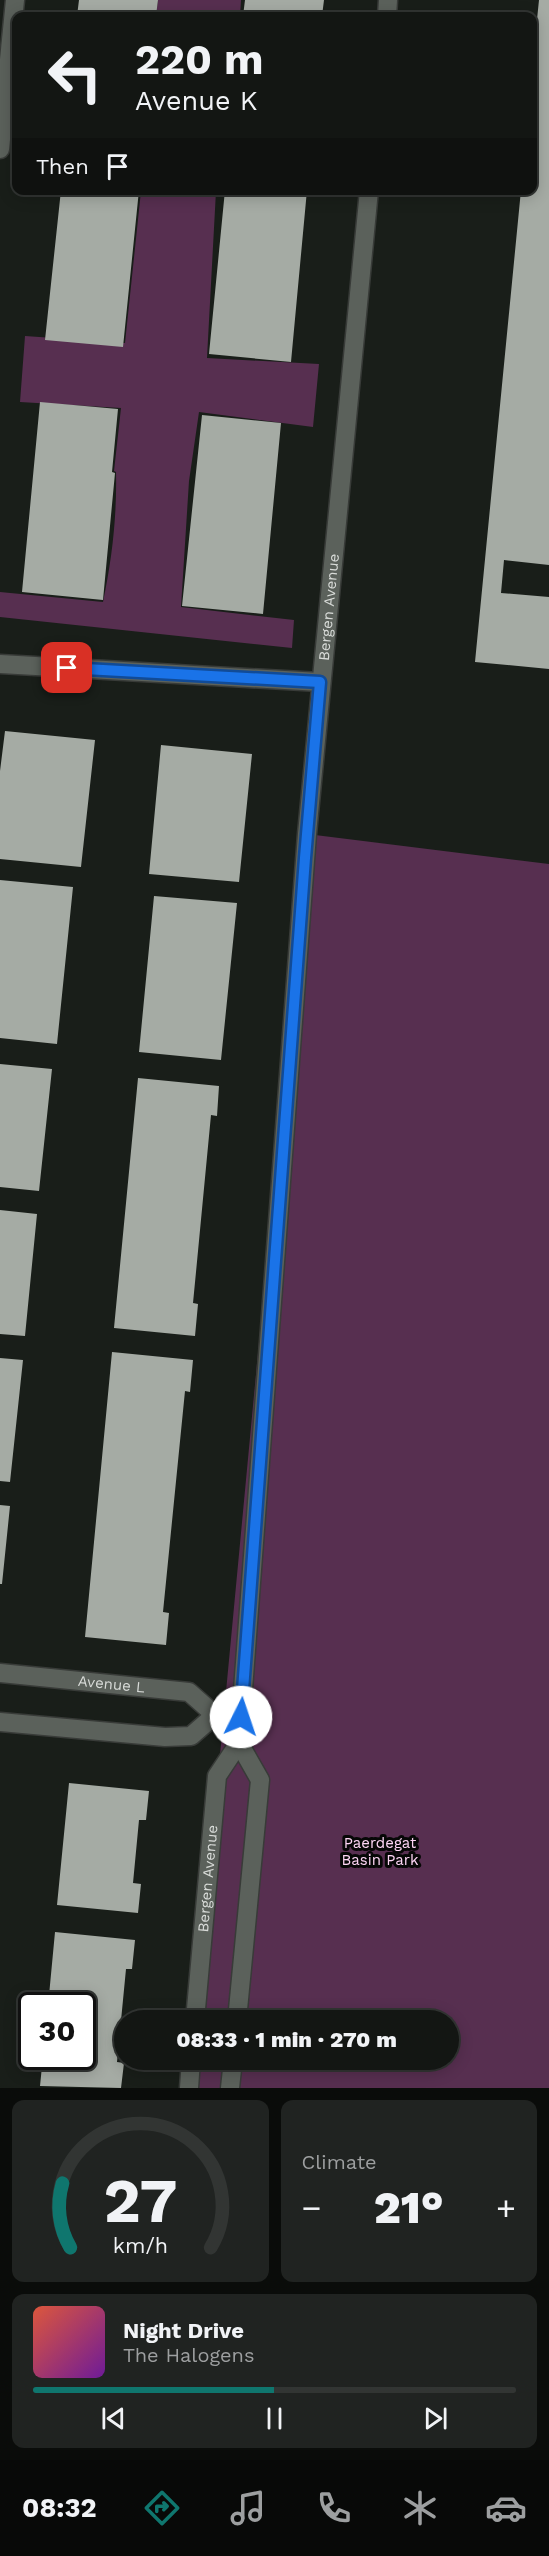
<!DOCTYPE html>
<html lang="en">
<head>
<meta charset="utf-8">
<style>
  :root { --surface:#131613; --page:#202321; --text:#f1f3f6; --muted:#9d9fa0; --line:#323533; --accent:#0f766e }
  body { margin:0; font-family:"Work Sans",sans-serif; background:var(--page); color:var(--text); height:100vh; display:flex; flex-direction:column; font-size:22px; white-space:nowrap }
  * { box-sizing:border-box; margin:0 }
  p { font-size:20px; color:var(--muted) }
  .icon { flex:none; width:33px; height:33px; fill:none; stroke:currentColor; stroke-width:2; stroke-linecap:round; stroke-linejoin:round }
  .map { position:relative; height:2088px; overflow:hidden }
  .panel { display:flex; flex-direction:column; gap:12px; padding:12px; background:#0a0c0a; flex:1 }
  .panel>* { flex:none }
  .banner { position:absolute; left:12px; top:12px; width:525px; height:183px; border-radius:12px; box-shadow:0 3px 15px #0003,0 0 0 2px var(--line); background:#131613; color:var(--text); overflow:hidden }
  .speed { position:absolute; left:18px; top:1992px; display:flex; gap:12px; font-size:30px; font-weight:700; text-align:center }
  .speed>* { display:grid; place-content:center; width:78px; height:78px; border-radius:50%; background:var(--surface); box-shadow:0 3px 15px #0003,0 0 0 2px var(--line); line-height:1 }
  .speed .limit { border:3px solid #111; border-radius:9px; background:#fff; color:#111 }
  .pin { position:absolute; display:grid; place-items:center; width:51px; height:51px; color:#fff; margin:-26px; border-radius:12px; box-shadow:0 3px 9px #0006 }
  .me { position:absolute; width:66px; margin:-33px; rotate:4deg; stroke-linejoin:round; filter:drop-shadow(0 0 4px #0008) }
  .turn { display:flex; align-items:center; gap:21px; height:126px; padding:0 24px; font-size:27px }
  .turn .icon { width:78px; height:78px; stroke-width:2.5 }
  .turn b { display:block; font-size:42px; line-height:51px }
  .then { display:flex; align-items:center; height:57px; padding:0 24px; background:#0003; gap:12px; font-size:22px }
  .big { font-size:45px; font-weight:800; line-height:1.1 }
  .panel .widget { flex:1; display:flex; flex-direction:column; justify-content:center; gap:9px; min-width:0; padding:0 21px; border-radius:12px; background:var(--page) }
  .panel .dial { align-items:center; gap:0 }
  .dial svg { height:156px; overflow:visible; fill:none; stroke:var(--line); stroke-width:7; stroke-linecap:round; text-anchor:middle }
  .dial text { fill:var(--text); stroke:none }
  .song { display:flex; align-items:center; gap:18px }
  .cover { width:72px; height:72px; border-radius:9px; background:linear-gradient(135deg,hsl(10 70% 55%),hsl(280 70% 35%)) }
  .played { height:6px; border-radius:3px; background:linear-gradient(90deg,var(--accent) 50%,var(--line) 50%) }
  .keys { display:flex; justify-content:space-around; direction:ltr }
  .heat { display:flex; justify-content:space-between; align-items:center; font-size:33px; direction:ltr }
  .panel .tiles { flex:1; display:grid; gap:12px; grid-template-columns:1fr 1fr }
  .widget:last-child { grid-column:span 2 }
  .trip { position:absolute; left:114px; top:2010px; width:345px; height:60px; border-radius:30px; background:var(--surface); box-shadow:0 3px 15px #0003,0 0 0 2px var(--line); font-weight:800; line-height:60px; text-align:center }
  .tab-bar { display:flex; height:96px; justify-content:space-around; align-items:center; background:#080908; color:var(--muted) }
  .tab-bar .icon { width:42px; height:42px }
  .tab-bar .selected { color:var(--accent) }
  .tab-bar b { font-size:27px; color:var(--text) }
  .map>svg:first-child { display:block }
</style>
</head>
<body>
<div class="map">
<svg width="549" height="2088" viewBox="0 0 549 2088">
  <rect width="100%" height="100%" fill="#191e19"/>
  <path fill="#572f50" d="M 158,0 L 241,0 L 240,16 L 156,16 Z
    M 141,191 L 216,191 L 207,358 L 319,364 L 313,427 L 199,412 L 189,481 L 181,607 L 294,620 L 292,648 L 0,617 L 0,592 L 103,602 C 112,559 117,516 116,472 L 114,471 L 121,408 L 20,402 L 25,336 L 125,343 Z
    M 307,834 L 549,864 L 549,2088 L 189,2088 L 191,2060 L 448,2060 L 448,2020 L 195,2020 Z"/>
  <path fill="#a5aba4" d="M 79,0 L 158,0 L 156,16 L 77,16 Z
    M 245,0 L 324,0 L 322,16 L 243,16 Z
    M 539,0 L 549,0 L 549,565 L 504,560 L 501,593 L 549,597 L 549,669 L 475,662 L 521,190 L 532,190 L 532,68 Z
    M 61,190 L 139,190 L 123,347 L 45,340 Z
    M 225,190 L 307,190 L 291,362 L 209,354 Z
    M 40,402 L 118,409 L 112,472 L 115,473 L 103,600 L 22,592 Z
    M 202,415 L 281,423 L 263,614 L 182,606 Z
    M 5,731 L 95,740 L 81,867 L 0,859 L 0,771 Z
    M 161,745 L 252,754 L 239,882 L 149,874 Z
    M 0,880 L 73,887 L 57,1044 L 0,1038 Z
    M 154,896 L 237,903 L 221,1060 L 139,1052 Z
    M 0,1064 L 52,1069 L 39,1191 L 0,1187 Z
    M 138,1078 L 219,1086 L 217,1116 L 211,1115 L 196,1272 L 193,1303 L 198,1304 L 195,1336 L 114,1328 Z
    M 0,1210 L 37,1214 L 25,1336 L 0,1334 Z
    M 112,1352 L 193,1360 L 190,1392 L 185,1391 L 163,1612 L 169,1613 L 166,1645 L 85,1637 Z
    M 0,1358 L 23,1360 L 10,1482 L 0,1481 Z
    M 0,1505 L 10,1506 L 2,1584 L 0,1584 Z
    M 69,1783 L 149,1791 L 146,1820 L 139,1820 L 133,1883 L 141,1884 L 138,1913 L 57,1905 Z
    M 55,1932 L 135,1940 L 132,1969 L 126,1969 L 117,2062 L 124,2063 L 121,2088 L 40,2086 L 43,2056 L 82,2056 L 82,2006 L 48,2006 Z"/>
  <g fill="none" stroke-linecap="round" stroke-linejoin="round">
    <defs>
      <g id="street">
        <path d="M 387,16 L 388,0"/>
        <path d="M 0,149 L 15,0"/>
        <path d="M 0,664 L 320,682"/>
        <path id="s1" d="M 0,1673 L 189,1692 L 215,1715 L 241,1717"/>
        <path d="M 0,1722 L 165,1737 L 191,1736 L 215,1715"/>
        <path id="s2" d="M 195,2020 L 217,1776 L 239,1743 L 307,834 L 369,190"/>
        <path d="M 237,2020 L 260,1780 L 239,1743"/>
        <path d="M 189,2088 L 191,2060"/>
        <path d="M 230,2088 L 233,2060"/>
      </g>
    </defs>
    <use href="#street" stroke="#383b38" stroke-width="21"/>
    <use href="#street" stroke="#5b615b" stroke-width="18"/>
  </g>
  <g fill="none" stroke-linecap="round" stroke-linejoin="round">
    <defs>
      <path id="route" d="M 67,668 L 320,682 L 305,858 L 241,1717"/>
    </defs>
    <use href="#route" stroke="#114b97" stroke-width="15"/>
    <use href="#route" stroke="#1a73e8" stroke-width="10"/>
  </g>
  <g text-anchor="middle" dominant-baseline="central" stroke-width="6" stroke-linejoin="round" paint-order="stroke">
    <g font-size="15" fill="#d8dbd8" stroke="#060706">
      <text stroke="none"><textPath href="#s2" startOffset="1424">Bergen Avenue</textPath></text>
      <text stroke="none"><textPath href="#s1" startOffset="112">Avenue L</textPath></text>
      <text stroke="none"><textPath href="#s2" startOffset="142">Bergen Avenue</textPath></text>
    </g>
    <g font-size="15" fill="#fed5f5" stroke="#060706">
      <text x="380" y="1843">Paerdegat<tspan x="380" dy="17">Basin Park</tspan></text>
    </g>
  </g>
</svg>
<div class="speed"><div class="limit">30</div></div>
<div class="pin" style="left:67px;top:668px;background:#d93025"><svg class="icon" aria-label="arrive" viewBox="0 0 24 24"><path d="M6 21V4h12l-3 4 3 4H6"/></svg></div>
<svg class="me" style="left:241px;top:1717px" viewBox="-20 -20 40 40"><circle r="19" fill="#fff"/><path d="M0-13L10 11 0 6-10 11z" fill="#1a73e8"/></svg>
<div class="trip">08:33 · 1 min · 270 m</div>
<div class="banner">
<div class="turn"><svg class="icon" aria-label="left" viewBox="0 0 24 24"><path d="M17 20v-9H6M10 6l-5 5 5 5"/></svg><div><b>220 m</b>Avenue K</div></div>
<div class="then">Then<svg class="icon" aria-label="arrive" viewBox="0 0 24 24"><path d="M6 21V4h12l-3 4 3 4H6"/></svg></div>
</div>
</div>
<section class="panel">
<div class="tiles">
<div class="widget dial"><svg viewBox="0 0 100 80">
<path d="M14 69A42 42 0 1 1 86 69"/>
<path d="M14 69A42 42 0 0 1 10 36" stroke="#0f766e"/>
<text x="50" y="56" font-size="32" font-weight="700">27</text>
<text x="50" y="72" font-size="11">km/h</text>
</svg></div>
<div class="widget"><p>Climate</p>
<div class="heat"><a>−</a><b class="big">21°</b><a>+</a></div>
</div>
<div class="widget">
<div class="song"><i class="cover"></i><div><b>Night Drive</b><p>The Halogens</p></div></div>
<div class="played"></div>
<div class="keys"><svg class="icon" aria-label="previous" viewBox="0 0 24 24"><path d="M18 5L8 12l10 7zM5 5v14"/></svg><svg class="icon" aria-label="pause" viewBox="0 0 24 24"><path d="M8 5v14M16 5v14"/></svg><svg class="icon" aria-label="next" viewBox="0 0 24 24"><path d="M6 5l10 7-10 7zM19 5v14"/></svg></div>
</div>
</div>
</section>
<nav class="tab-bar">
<b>08:32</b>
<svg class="icon selected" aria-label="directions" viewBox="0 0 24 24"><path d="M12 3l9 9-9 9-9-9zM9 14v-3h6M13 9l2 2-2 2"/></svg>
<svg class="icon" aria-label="music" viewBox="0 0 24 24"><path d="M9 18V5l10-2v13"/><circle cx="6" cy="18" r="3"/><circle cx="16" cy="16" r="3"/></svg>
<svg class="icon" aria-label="phone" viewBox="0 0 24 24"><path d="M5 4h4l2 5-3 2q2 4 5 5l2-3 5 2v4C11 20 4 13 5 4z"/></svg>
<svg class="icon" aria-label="climate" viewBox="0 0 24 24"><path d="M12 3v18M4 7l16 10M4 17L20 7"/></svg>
<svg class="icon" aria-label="car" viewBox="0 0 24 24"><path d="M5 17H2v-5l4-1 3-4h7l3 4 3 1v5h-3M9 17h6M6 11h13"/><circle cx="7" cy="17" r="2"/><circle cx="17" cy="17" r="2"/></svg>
</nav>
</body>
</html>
